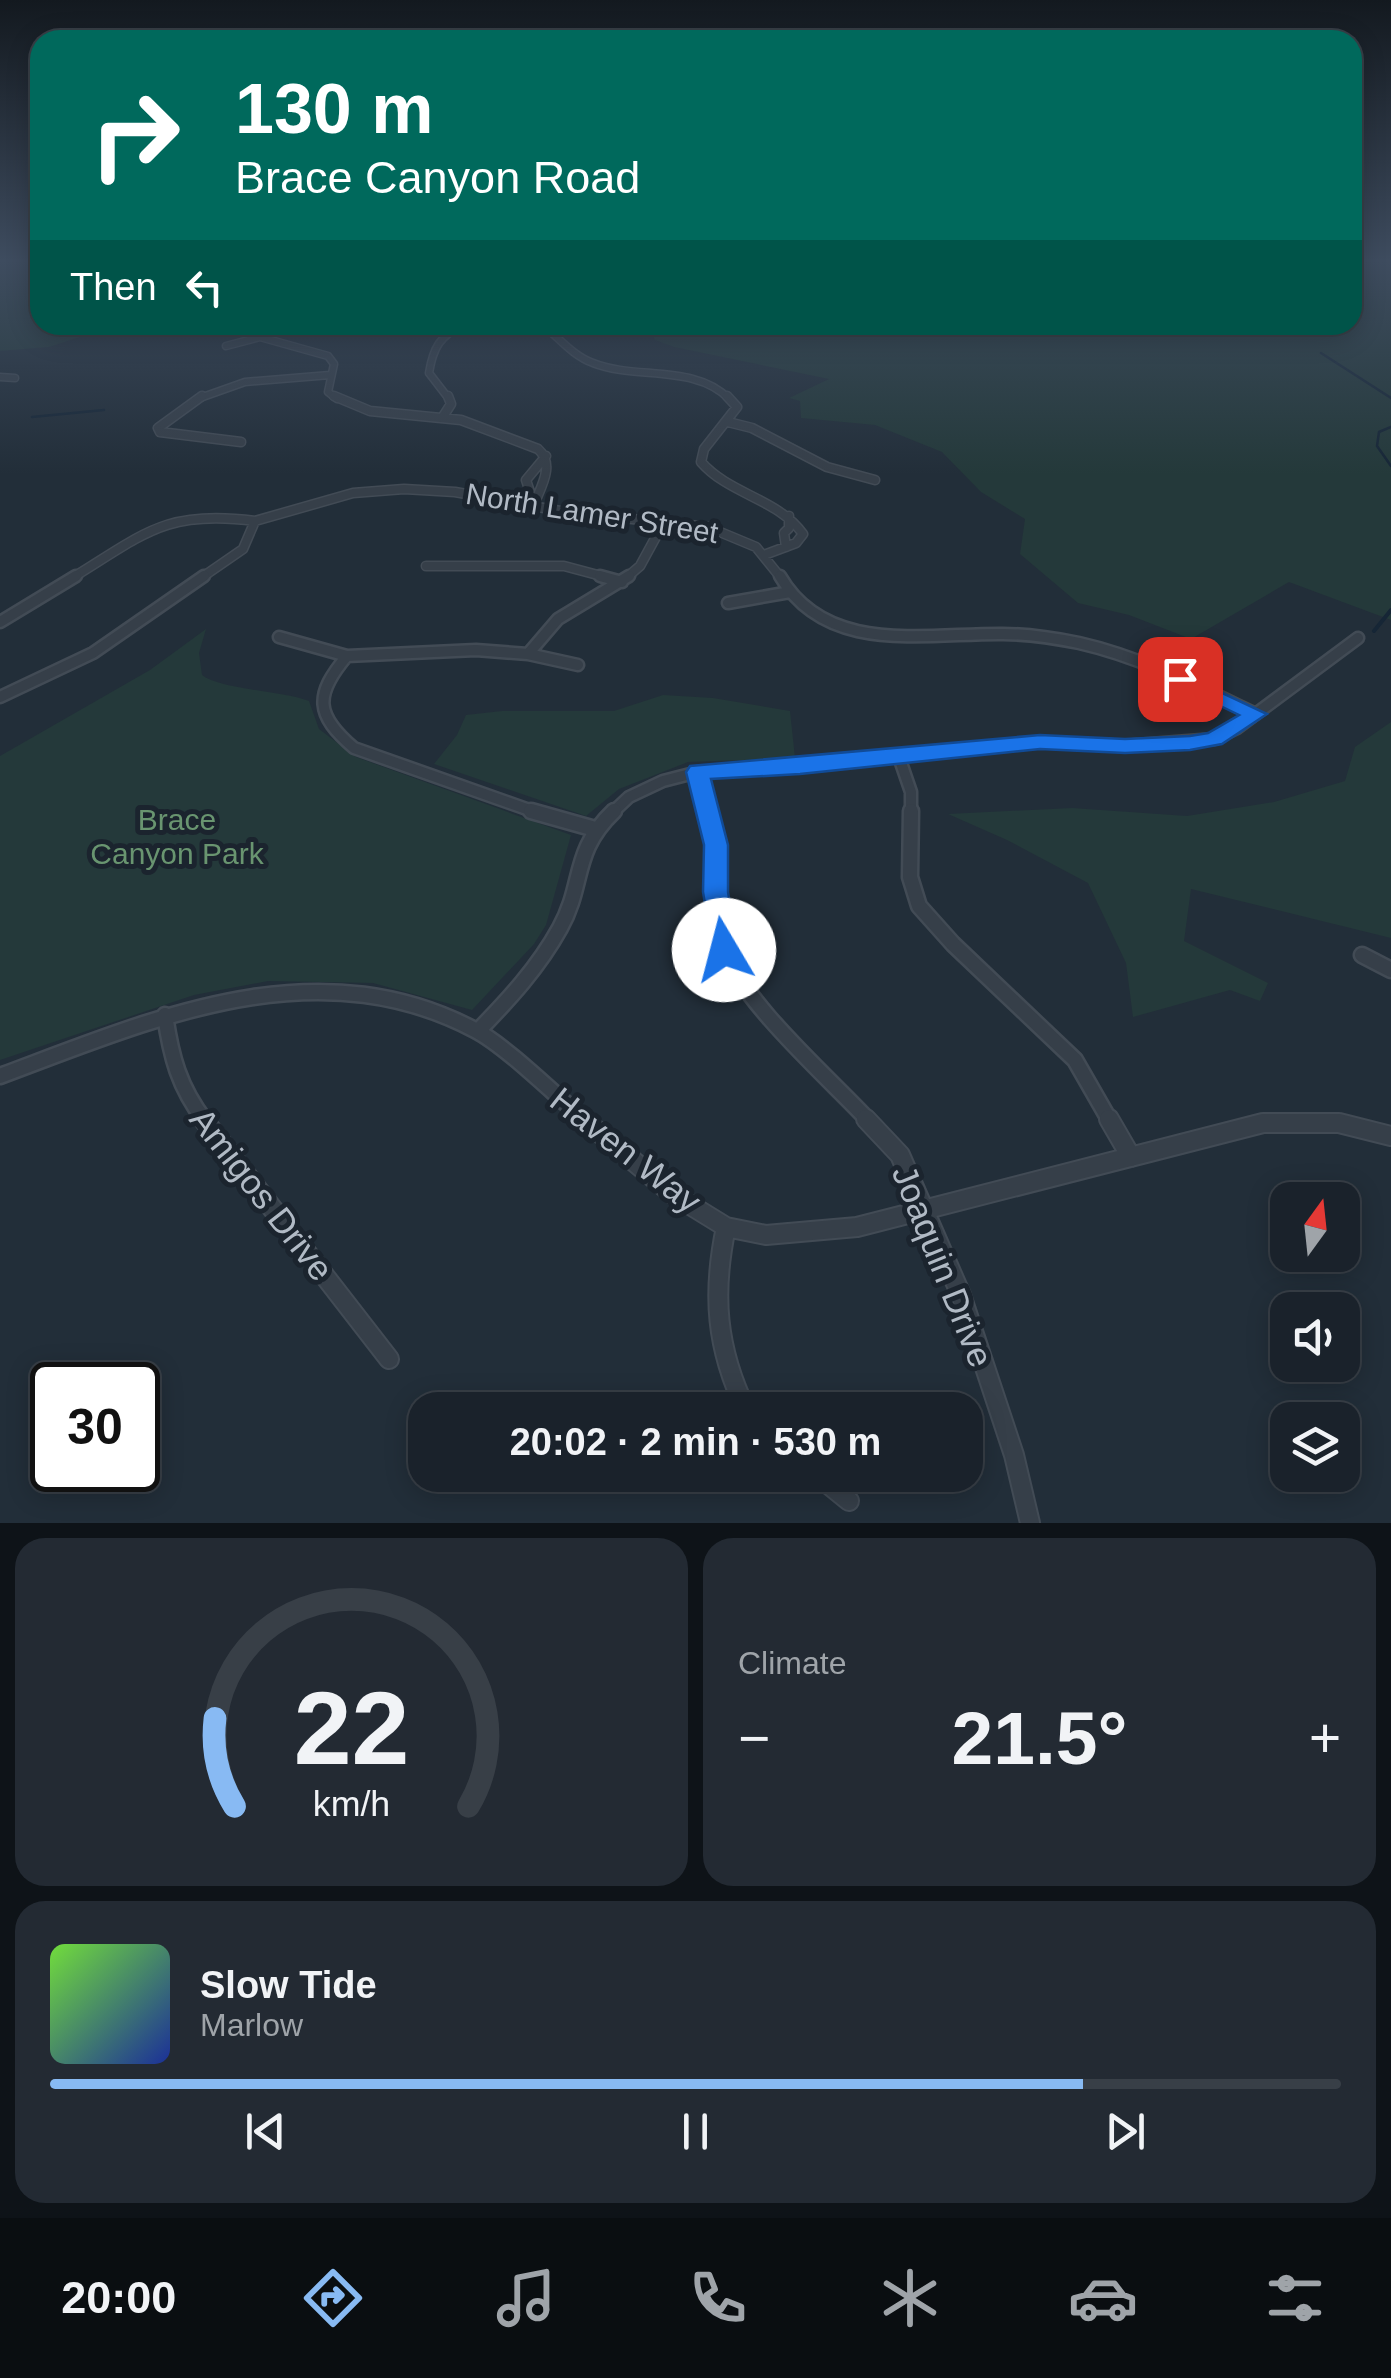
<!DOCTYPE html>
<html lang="en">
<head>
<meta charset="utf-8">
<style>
  :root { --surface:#1a222b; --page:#232a33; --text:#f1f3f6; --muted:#9fa4a9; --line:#383f47; --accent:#88baf3 }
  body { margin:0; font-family:Helvetica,sans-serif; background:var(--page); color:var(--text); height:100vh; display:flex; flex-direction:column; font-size:38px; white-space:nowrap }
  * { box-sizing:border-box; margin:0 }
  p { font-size:32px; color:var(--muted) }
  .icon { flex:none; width:55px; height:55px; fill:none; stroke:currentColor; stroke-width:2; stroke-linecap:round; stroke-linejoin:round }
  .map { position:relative; height:1523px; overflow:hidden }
  .panel { display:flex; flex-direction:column; gap:15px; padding:15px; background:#0e1318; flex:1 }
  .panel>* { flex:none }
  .hud { position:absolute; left:30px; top:30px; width:1332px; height:305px; border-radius:30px; box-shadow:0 5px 25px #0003,0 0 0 2px var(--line); background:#00695c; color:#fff; overflow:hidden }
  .needle { width:65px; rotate:15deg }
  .fabs { position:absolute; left:1270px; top:1182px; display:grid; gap:20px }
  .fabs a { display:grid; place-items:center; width:90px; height:90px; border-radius:20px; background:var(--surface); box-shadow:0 5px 25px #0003,0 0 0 2px var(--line); font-size:50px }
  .speed { position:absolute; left:30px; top:1362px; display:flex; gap:20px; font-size:50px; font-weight:700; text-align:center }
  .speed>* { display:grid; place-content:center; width:130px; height:130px; border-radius:50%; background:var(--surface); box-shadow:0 5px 25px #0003,0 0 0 2px var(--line); line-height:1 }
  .speed .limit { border:5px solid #111; border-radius:15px; background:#fff; color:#111 }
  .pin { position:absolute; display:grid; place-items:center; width:85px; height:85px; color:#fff; margin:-42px; border-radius:20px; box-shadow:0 5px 15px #0006 }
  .me { position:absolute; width:110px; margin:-55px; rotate:352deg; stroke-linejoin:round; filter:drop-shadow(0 0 8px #0008) }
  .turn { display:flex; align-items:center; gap:35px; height:210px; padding:0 40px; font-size:45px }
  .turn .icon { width:130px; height:130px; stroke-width:2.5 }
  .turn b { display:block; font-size:70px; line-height:85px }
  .then { display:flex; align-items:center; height:95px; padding:0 40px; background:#0003; gap:20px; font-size:38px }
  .big { font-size:75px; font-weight:700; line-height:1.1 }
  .panel .card { flex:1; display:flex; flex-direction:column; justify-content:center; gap:15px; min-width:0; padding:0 35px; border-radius:30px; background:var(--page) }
  .panel .dial { align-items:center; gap:0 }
  .dial svg { height:260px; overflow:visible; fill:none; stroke:var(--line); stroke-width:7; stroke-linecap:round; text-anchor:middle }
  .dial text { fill:var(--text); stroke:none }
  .song { display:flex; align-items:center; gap:30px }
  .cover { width:120px; height:120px; border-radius:15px; background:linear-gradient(135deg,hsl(100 70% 55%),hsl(230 70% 35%)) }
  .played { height:10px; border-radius:5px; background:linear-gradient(90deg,var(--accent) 80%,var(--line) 80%) }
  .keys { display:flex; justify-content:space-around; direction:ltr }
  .heat { display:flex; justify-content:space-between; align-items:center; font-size:55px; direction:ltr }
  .panel .tiles { flex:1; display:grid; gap:15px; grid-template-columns:1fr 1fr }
  .card:last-child { grid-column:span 2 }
  .trip { position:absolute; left:408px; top:1392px; width:575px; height:100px; border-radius:30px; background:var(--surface); box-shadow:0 5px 25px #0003,0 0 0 2px var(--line); font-weight:700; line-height:100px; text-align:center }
  .dock { display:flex; height:160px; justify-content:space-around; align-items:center; background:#0a0e11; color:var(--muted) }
  .dock .icon { width:70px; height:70px }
  .dock .selected { color:var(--accent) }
  .dock b { font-size:45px; color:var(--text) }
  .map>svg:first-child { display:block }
</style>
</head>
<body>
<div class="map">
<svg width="1391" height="1523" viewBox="0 0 1391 1523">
  <rect width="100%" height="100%" fill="#222e39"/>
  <path fill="#24393a" d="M 0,260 L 40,260 L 40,325 L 90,325 L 63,335 L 83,336 L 49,347 L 0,351 Z
    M 1353,260 L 1391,260 L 1391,620 L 1289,582 L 1191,639 L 1129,615 L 1078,603 L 1020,554 L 1025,519 L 981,492 L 942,452 L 875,425 L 801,418 L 800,401 L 789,398 L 829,379 L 674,347 L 655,340 L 648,325 L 1352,325 Z
    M 206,629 L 199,653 L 202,675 C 219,689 282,691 309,701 L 319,729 L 356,757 L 571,835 L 546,925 L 534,944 L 472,1010 L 373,983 L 268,981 L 194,995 L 0,1060 L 0,756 L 150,670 Z
    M 663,695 L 713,698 L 790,711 L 795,758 L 688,762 L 619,789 L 586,816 L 434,764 L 457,735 L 466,715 L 502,711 L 614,711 Z
    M 1391,722 L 1391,938 L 1191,889 L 1184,941 L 1268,983 L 1260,1001 L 1230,990 L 1133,1017 L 1126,963 L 1088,883 L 1007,840 L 948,814 L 1072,808 L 1187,816 L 1274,802 L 1345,781 L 1355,747 Z"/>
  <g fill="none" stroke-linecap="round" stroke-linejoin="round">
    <path stroke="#162636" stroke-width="2.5" d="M 1321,353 L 1391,398
      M 32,417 L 104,410
      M 1391,427 L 1379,432 L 1377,446 L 1391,466"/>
    <path stroke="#162636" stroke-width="4" d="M 1374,631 L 1391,610"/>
    <defs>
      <path id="minor-far4" d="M 255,325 L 260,337 L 328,356 L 334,364 L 328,392 L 337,399
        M 543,325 C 559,338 573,356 593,363 C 635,380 696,364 729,399
        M 226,346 L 260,337
        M 0,377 L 15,378
        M 197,399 L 245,382 L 330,375
        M 449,399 L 429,373 C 433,348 440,335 464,325"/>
      <path id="minor-far3" d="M 334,396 L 370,411 L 461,420 L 538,449 C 556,465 540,488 533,507
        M 727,396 L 737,407 L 704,449 L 701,462 C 730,495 777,498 803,534 L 796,543 L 764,555
        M 444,415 L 451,404 L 448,396
        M 728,422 L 752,428 L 827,467 L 875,480
        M 160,432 L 158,428 L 202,396
        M 160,432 L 241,442
        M 518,503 L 530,492 L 526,480 L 546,456
        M 786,547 L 784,533 L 789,528 L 789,516
        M 426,566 L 564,566 L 609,578
        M 72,578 C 144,534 166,509 255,521
        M 201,578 L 243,549 L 255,521 L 353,493 L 404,489 L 455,492 L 566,512 L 708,527 L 756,547 L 781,578
        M 626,578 L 640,566 L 664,522"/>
      <path id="minor-far2" d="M 600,576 L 622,582
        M 780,576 C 826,656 926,633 1003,634 C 1029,634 1054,638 1079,643 C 1141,657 1199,687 1256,714
        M 728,603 L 790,592
        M 0,622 L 76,576
        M 279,637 L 347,656 L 476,650 L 528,654 L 578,665
        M 528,654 L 558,619 L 629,576
        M 347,656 C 314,695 315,715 354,748 L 538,813
        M 0,697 L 93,653 L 204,576
        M 899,757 L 911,792 L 911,813
        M 698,772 L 708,813
        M 612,813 L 629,797 L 663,781 L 698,772 L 800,767 L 1040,742 L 1125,746 L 1214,739 L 1237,728 L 1358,638"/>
      <path id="minor-far1" d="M 531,811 L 595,829
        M 708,811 C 719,856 709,906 724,949 C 742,1002 829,1078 869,1121
        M 911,811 L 910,877 L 919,906 L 953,944 L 1075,1060 L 1110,1121
        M 1362,955 L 1391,970
        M 165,1015 C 171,1057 179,1087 205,1121
        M 478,1031 C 509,999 538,968 560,928 C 585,883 571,852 614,811
        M 0,1076 C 153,1019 315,946 475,1030 C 506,1046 556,1096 586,1121"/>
      <path id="minor" d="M 203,1119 L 389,1359
        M 583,1119 L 674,1195 L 726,1227 L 766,1235 L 857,1227 L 1263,1123 L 1339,1123 L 1391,1136
        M 866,1119 L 900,1155 L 961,1295 L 1014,1455 L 1030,1523
        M 1109,1119 L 1131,1157
        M 726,1227 C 712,1294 716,1348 746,1410
        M 817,1475 L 849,1501"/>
    </defs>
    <use href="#minor-far4" stroke="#424b55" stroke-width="9"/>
    <use href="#minor-far3" stroke="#424b55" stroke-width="11"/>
    <use href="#minor-far2" stroke="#424b55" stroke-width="15"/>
    <use href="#minor-far1" stroke="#424b55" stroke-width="19"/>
    <use href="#minor" stroke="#424b55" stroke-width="22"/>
    <use href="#minor-far4" stroke="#363f49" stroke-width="6"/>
    <use href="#minor-far3" stroke="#363f49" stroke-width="8"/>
    <use href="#minor-far2" stroke="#363f49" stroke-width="10"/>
    <use href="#minor-far1" stroke="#363f49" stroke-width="14"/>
    <use href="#minor" stroke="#363f49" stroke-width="18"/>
  </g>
  <linearGradient id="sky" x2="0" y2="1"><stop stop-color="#13191f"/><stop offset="0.55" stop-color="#3e4c5f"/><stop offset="1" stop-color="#3e4c5f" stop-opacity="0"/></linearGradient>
  <rect width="1391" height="474" fill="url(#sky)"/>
  <path fill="#1a73e8" stroke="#114b97" stroke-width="2.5" d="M 1180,673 L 1267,714 L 1222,744 L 1190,750 L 1125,753 L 1040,749 L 800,774 L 711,779 L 728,845 L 728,892 L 738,950 L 734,958 L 724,961 L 714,958 L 703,892 L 704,845 L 686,772 L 690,766 L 1040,735 L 1125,739 L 1190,736 L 1208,733 L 1239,715 L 1173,683 L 1170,679 Z"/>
  <g text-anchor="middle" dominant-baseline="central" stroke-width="10" stroke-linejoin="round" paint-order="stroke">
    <g font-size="30" fill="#b1bac5" stroke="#1b242e">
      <text transform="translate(592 513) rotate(9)">North Lamer Street</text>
    </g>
    <g font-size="30" fill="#699570" stroke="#1b242e">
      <text x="177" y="819">Brace<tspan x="177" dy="34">Canyon Park</tspan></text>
    </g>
    <g font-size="35" fill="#b1bac5" stroke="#1b242e">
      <text transform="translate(626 1150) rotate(38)">Haven Way</text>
      <text transform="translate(262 1194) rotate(52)">Amigos Drive</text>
      <text transform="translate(943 1266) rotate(68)">Joaquin Drive</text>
    </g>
  </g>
</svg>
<div class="fabs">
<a><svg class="needle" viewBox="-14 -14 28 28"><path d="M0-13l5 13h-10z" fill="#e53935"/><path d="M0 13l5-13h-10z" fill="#9fa4a9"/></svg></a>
<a><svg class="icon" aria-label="sound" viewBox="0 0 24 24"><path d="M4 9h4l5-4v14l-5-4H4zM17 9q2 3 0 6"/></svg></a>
<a><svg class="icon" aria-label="layers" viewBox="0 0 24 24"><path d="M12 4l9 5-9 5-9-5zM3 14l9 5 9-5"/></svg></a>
</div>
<div class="speed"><div class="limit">30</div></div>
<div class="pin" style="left:1180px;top:679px;background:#d93025"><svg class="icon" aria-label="arrive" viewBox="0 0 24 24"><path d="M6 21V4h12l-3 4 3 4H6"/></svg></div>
<svg class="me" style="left:724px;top:950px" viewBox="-20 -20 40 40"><circle r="19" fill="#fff"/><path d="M0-13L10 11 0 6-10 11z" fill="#1a73e8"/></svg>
<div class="trip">20:02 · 2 min · 530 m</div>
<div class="hud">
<div class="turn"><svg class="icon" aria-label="right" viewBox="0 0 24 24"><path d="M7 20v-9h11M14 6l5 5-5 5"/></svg><div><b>130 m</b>Brace Canyon Road</div></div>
<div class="then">Then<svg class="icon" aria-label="left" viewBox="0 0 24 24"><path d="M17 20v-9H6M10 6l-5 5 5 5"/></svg></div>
</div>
</div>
<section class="panel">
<div class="tiles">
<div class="card dial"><svg viewBox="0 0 100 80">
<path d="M14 69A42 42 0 1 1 86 69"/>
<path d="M14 69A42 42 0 0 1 8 42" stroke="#88baf3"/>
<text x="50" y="56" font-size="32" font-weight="700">22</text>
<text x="50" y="72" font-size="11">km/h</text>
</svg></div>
<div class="card"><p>Climate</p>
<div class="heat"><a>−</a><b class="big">21.5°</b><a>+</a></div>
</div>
<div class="card">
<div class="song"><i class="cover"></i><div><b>Slow Tide</b><p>Marlow</p></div></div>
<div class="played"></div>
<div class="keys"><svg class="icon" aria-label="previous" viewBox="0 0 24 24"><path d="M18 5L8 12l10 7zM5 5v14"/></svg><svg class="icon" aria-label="pause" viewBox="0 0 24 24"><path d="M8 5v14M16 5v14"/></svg><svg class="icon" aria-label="next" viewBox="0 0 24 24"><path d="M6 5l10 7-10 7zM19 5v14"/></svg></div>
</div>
</div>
</section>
<nav class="dock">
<b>20:00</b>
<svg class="icon selected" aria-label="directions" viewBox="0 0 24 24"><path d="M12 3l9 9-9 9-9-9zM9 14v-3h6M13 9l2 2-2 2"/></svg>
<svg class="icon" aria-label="music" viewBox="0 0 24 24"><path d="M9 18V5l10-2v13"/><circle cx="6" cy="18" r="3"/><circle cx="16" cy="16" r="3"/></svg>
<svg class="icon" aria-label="phone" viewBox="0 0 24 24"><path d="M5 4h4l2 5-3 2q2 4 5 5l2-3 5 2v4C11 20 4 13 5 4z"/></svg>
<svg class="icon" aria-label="climate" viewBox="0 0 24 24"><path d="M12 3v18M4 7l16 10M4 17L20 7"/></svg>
<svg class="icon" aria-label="car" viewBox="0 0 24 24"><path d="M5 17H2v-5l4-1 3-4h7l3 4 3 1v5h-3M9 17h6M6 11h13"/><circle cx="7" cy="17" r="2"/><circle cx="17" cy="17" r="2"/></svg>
<svg class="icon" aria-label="filters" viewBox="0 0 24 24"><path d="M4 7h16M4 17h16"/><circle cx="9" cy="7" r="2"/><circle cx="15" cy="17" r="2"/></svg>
</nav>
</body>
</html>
